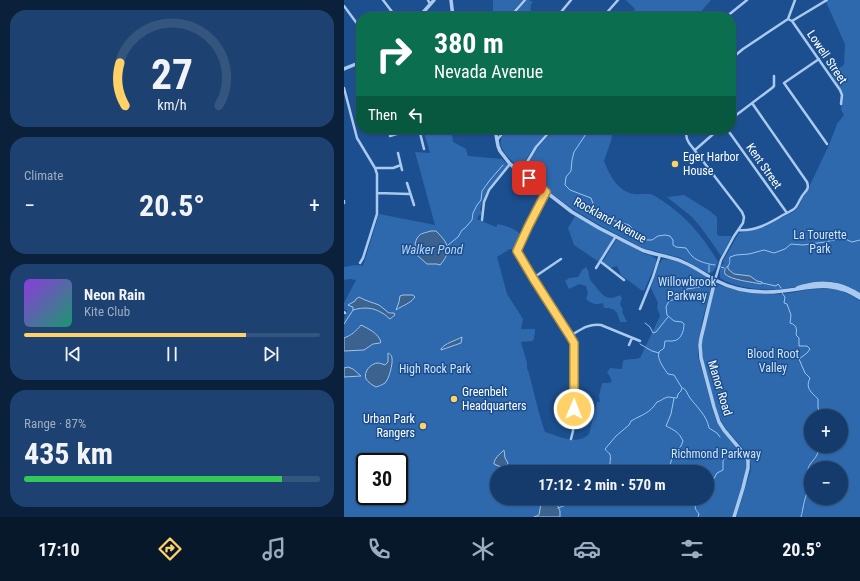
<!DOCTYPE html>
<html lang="en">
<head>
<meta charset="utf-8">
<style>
  :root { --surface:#143b6b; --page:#1d4271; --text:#f1f3f6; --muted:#9dadc1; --line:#33557e; --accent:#ffd166 }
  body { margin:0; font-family:"Roboto Condensed",sans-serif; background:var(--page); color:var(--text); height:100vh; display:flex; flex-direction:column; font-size:15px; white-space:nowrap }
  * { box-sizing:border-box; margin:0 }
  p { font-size:13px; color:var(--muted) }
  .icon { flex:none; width:22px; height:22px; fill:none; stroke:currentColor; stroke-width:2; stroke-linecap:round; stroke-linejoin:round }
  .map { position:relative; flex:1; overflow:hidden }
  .panel { display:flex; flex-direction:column; gap:10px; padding:10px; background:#0b203b; width:344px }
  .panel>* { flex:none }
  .top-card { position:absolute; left:12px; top:12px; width:380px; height:122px; border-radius:16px; box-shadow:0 1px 3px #0004,0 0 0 1px var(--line); background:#0b6e4f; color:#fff; overflow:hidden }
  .buttons { position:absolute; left:460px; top:409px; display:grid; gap:8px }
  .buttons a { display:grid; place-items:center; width:44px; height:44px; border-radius:50%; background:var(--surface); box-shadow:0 1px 3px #0004,0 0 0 1px var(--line); font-size:20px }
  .speed { position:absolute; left:12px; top:453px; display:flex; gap:8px; font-size:20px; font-weight:700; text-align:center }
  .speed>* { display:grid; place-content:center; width:52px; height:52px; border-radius:50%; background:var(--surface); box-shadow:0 1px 3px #0004,0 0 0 1px var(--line); line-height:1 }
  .speed .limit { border:2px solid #111; border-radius:6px; background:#fff; color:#111 }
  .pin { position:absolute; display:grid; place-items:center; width:34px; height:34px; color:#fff; margin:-17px; border-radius:8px; box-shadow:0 2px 6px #0006 }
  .me { position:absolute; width:44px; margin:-22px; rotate:1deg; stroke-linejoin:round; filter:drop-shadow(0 0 3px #0008) }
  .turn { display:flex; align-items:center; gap:14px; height:84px; padding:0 12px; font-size:18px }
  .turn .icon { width:52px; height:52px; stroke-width:2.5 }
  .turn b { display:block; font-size:28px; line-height:34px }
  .then { display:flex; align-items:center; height:38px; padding:0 12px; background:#0003; gap:8px; font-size:15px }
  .big { font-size:30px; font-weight:700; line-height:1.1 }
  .panel .card { flex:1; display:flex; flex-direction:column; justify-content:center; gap:6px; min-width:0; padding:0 14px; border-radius:16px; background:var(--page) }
  .panel .dial { align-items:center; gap:0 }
  .dial svg { height:104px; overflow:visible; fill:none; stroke:var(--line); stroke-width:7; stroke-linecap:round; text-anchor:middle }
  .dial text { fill:var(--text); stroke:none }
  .song { display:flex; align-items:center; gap:12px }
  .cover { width:48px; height:48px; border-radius:6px; background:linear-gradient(135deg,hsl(270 70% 55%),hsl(160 70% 35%)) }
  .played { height:4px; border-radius:2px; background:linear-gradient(90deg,var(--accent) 75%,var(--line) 75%) }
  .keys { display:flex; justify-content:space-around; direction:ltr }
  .heat { display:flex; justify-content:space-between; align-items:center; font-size:22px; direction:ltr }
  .charge { height:6px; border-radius:3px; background:linear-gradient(90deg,#34c759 87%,var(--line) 0) }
  .trip { position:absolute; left:146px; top:465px; width:224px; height:40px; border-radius:20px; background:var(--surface); box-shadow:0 1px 3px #0004,0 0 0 1px var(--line); font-weight:700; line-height:40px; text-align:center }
  .tabs { display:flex; height:64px; justify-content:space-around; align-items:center; background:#08182b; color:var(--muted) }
  .tabs .icon { width:28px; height:28px }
  .tabs .current { color:var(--accent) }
  .tabs b { font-size:18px; color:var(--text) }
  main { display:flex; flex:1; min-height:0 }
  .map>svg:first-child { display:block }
</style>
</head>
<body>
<main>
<section class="panel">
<div class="card dial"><svg viewBox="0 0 100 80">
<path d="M14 69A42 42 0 1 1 86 69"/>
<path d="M14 69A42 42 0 0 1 10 36" stroke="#ffd166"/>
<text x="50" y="56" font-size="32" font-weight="700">27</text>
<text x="50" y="72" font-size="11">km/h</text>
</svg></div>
<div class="card"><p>Climate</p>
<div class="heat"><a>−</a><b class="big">20.5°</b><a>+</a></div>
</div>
<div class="card">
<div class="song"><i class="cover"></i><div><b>Neon Rain</b><p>Kite Club</p></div></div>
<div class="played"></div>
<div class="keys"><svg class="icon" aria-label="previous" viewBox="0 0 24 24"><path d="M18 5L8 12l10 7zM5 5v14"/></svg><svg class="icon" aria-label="pause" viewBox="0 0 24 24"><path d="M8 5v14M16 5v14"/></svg><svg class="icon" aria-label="next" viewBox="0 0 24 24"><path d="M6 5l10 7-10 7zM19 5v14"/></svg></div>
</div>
<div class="card"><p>Range · 87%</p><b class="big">435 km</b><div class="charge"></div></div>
</section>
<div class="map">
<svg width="516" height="517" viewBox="0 0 516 517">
  <rect width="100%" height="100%" fill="#1b4f8f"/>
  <path fill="#2e69ad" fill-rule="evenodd" d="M 149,0 L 179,0 L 164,17 L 149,17 Z
    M 183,0 L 185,0 L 189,2 L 187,4 L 186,17 L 168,17 Z
    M 282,0 L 367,0 L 355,14 L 349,17 L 283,17 L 291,9 Z
    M 486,0 L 516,0 L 516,293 C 504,286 495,282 481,281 C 467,281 453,287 439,289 C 422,291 390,288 376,278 C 376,273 375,266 380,263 L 379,261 L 395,233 L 405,231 L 420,227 L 451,211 L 455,206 L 458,199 L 465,188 L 466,185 L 485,145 L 493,124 L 500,115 L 497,109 L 499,97 L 497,91 L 487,73 L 500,65 L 501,44 L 482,2 Z
    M 79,129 L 104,129 L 108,135 L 109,142 L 122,149 L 124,156 L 158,159 L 164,165 L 163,167 C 154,178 143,187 139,201 L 138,202 L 136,210 L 138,212 L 137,215 L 135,215 L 133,219 L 152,227 L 154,224 C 162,226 171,228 177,235 L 171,249 L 166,249 L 153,257 L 163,294 L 179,319 L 177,329 L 191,329 L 191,333 L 189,341 L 177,342 L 183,363 L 183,369 L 184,370 C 190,391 194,412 201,432 C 215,436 232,446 245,434 L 253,402 L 256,402 L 255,396 L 258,383 L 265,383 L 268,381 L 265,375 L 263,373 L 266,368 L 278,369 L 279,361 C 285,358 289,360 296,358 L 316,316 L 313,307 L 314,303 L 307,288 L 315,264 L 319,259 C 334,259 356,271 367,281 L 368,283 L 358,322 L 354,346 L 354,356 L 369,411 L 373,422 L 381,433 L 402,460 L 402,469 L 401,476 L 388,517 L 0,517 L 0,319 L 3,311 L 0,309 L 0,303 L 12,280 L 6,279 L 0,280 L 0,267 L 11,265 L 19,266 L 35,214 L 91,225 L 71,152 L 86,153 ZM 21,462 L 55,462 L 55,496 L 21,496 ZM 153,472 L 363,472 L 363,498 L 153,498 Z
    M 165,129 L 207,129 C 201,135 194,142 189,149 C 184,155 181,163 176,168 L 174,167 C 168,161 154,149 157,140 C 157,136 162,132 165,129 Z
    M 211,129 L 269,129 L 267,141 L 260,161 C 265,174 274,192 290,194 C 298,195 303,192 311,196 C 340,214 357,233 374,262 C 372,267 370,274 364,273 L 337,258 L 299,248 L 257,226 L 227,208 L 181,173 C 178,163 203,137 211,129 Z
    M 340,195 L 366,211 L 373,217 L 373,234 L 375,236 L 388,236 L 377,256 C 368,243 359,229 348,217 C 340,210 331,204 323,197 Z
    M 231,216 L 269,237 L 267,242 L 255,262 L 230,245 L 224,228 Z
    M 272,240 C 282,240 291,250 301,254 C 305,255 309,256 312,259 L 312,263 L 300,291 L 297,290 L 277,275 L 273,266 L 266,268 L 259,262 L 259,261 Z
    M 242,267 C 246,273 244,274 246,279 C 247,282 250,284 252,287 C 260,297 264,301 276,295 L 278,298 L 276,304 L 279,310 L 278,312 L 283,322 L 276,322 C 273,311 272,308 260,308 L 259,303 C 251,305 248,304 242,299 L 244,293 L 242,286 L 235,284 L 225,289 L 221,281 L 225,278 L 234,277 L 238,270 Z
    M 373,284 C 386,291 424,295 439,294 C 456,292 474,286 491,289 C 499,291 509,296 516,301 L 516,517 L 392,517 L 407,469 C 409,452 387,438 379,424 C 372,413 356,358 357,345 C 360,325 367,305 371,286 ZM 467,416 L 497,416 L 497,446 L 467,446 ZM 467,468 L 497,468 L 497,498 L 467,498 Z"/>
  <path fill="#3c6290" stroke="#9cc4f0" d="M 87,231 L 92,231 C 104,243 109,250 96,265 L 93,264 L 83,264 L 74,256 L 73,248 L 71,244 C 74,233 77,234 87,231 Z
    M 384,266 L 384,269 L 390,274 L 406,276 L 413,281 L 418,282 L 417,284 C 408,282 387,280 381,274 C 380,270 381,268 384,266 Z
    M 59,295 L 69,295 L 71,297 C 66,304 59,305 52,310 L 55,302 L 56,296 Z
    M 15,297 L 21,300 L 35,305 L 45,313 L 50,313 L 51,315 L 46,319 C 43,317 41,314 38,313 C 29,307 19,307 9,310 L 9,307 L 6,306 L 4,305 L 11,301 L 12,299 Z
    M 17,325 C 25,329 34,333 37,342 L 36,343 L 29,344 L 20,350 L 0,351 L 0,338 C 8,335 12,331 17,325 Z
    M 118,337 L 117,343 L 97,350 L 97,349 C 101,343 111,341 118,337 Z
    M 44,353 C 46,354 47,354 48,358 C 49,364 45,379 41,383 C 38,385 35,386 32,387 C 28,385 24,382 22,379 C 19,372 27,363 34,363 C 36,363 38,364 41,365 L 44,362 Z
    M 4,367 L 9,369 L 17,376 L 0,377 L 0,368 Z
    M 160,450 L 161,458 L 164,463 L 163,465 L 157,467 L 150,464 C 150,458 156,454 160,450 Z
    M 198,498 L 210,498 L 216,511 L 216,517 L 190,517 L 195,515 Z"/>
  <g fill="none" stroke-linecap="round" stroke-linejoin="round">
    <path stroke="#9cc4f0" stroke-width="1" d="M 243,129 L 242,134 L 230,152 L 228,160 L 227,171 L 222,177 L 221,185 L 226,190 L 247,198 L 253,214 L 258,217 L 285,225 L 299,239 L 303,240 L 308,240 L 314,236 L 321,235 L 326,236 L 329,240 L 329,245 L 332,247 L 342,248 C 344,251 346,254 348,256 C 354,262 364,264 371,265
      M 104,245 L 114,237 L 118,230 L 121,228 L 128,220 L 129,213 L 133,205 L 137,200 L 138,191 L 146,180 L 159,165
      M 365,265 L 365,272
      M 384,266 C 387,263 385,260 386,257 L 392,255 L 405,254 L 420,250 L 430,253 L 441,249 L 447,244 L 459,245 L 481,242 L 499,238 L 508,242 L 516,240
      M 377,267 L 380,268
      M 418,283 L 432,286 L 434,284 L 437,288
      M 438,293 L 441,297 L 440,303 L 443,304 L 447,315 L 446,323 C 453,325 453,329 452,335 L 455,338 L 455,346 L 463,346 L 466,349 L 463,353 L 455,359 L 461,373 L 466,378 C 461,388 467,392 474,399 L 474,407 L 476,416
      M 301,323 L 306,327 L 309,333 L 312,332 L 324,317
      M 0,324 L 9,310
      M 296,344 L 308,351 L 315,353
      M 339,388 C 343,390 343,394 346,398 C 353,407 363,416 365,428 L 373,433 L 376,437
      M 317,469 L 325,468 L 329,455 L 337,446 L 339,441 C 335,432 330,430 322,426 L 327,414 L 330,398
      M 252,472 L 262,467
      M 257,472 L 266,464 C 266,461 267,457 266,454 C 264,452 263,452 261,449 L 272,436 L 285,425 L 287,421 C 299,414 305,414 313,402 C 317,401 318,399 321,398 C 324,396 329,398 333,398 L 334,394 L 337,391 L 338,388 L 330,375 L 324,374 C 321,370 312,358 315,352 C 316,350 319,350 320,348 L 321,341 C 323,341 325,341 328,341 C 337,341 340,331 340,324 L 338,322 L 330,321 L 323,315 L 322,307 L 325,301 L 332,299 L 338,295 L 343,289 L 356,287 L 366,280
      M 311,472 L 314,470
      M 363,485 L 365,481 L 369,480 L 373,473 L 379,470 L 379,461 L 380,459 L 378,454 L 379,448
      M 236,498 L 237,498
      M 214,508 L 222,505 L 231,498
      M 354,517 L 355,514 C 353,511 351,510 351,505 L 355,502 L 354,498
      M 457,517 C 459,510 460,499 463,494 L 462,489 C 467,483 464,477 464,469 C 465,463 473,458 474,452 C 475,450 475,448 476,446"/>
    <path stroke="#a9c9ee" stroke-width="2.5" d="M 39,0 L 52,17
      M 84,0 L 86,4
      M 0,6 L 17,29
      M 166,17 L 181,0
      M 213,17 L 227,0
      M 259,17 L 274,0
      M 382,17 L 403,0
      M 444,19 L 451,0
      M 448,21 L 496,90 L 498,95 L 497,104
      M 387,59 L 399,49 L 444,19 L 448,21 L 483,0
      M 475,59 L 440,83 L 483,144
      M 0,88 L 13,138 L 31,168 L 33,174 L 33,214 L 19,258 L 16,263
      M 387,119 L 428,88 L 430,86 L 430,76
      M 75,129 L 80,149
      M 341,129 L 343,139 L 345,143 L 398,212 L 400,217 L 399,223 L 390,236 L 377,260 L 371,280
      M 383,129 L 443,213
      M 46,136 L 69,129
      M 153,140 L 162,129
      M 351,150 L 375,129
      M 54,153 L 58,170
      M 31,168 L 49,168 L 57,165
      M 177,172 L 192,147 L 208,129
      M 63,183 L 70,205
      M 202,192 L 184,227 L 173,251 L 189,278 L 226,336 L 230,343 L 229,431 L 227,439
      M 33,193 L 66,194
      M 0,201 L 0,203
      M 138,220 L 140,202 L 145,190 L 166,164
      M 394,230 C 410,232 426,223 439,215 C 443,213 447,211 450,209 C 454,206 454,202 457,198 C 460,191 466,191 463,182 L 408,103
      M 257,262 L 280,280
      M 252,268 L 272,236
      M 189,278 L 217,259
      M 296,309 L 309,277 L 316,255
      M 0,312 L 1,313
      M 226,336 C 236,330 245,323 257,325 L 296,341
      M 285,345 L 288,338"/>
    <path stroke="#a9c9ee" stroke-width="3.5" d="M 107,0 L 109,17
      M 75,17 L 90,0
      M 0,69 L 17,62
      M 151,129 L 154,146 L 156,151 L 166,164 L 228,212 L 255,228 L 298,250 C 311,255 326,256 339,262 C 351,267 360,274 371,280 C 386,288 404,292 421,292 C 457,293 482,275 516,298
      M 371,280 L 357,338 L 356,345 L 357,358 L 370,407 L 375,422 L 380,430 L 401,455 L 404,460 L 404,468 L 399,488 L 390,517
      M 453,288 C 458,286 464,285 469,284 C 487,281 501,286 516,295"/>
  </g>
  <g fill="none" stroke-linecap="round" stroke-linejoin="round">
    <defs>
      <path id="route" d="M 185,178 L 202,192 L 184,227 L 173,251 L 189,278 L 226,336 L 230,343 L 230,409"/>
    </defs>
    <use href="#route" stroke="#a68842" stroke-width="10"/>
    <use href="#route" stroke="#ffd166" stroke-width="7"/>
  </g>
  <g fill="#ffd166" stroke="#1b4f8f" stroke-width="1.5">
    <circle cx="331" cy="164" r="4"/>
    <circle cx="110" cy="399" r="4"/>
    <circle cx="79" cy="426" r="4"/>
  </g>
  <g text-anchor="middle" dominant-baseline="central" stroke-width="3" stroke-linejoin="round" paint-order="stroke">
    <g font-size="12" fill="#fff" stroke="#1b4f8f">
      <text transform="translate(483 57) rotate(56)">Lowell Street</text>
      <text transform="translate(420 166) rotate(55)">Kent Street</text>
      <text transform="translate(266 220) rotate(29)">Rockland Avenue</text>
      <text transform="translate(376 388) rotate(73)">Manor Road</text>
    </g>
    <g font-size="12" fill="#fff" stroke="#1b4f8f" text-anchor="start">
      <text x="339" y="157">Eger Harbor<tspan x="339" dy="14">House</tspan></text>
      <text x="118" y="392">Greenbelt<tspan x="118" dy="14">Headquarters</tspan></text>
      <text x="71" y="419" text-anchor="end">Urban Park<tspan x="71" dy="14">Rangers</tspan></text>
    </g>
    <g font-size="12" fill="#cfe3fa" stroke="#1b4f8f">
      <text x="476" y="235">La Tourette<tspan x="476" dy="14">Park</tspan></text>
      <text x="343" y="282">Willowbrook<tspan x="343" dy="14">Parkway</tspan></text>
      <text x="429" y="354">Blood Root<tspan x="429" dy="14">Valley</tspan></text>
      <text x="91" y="369">High Rock Park</text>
      <text x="372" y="454">Richmond Parkway</text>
    </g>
    <g font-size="13" font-style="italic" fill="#b5d3f5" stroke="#1b4f8f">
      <text x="88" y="249">Walker Pond</text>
    </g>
  </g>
</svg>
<div class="buttons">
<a>+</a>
<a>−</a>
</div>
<div class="speed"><div class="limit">30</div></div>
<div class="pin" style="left:185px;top:178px;background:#d93025"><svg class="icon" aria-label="arrive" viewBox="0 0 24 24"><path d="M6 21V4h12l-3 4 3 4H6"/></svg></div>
<svg class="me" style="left:230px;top:409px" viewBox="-20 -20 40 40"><circle r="17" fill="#ffd166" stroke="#fff" stroke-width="3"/><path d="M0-11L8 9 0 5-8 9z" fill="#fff"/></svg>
<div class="trip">17:12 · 2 min · 570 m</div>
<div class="top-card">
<div class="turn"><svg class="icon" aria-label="right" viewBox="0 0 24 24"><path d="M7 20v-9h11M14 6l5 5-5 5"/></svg><div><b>380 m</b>Nevada Avenue</div></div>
<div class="then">Then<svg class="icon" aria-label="left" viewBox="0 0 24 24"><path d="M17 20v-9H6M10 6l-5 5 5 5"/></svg></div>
</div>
</div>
</main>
<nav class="tabs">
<b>17:10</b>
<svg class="icon current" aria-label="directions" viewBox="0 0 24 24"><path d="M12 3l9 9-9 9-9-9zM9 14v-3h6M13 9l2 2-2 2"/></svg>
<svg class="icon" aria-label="music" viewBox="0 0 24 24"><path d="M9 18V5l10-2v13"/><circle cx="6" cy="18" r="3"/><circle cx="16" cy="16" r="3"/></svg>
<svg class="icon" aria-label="phone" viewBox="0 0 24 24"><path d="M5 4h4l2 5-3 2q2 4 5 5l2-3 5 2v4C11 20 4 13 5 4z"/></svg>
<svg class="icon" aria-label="climate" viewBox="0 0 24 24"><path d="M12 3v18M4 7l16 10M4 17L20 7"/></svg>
<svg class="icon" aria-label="car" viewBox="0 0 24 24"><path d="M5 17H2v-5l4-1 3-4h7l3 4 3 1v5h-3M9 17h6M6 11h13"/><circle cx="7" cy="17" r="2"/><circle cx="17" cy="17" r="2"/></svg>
<svg class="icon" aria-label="filters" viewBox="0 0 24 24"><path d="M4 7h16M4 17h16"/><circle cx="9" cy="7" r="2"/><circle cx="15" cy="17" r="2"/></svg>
<b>20.5°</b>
</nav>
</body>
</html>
